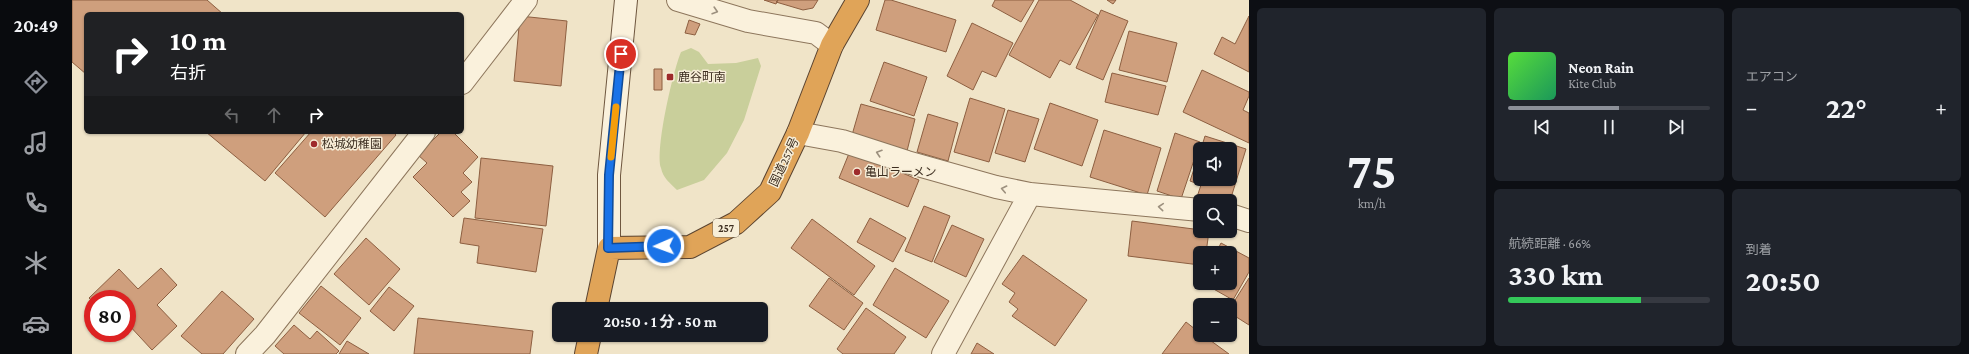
<!DOCTYPE html>
<html lang="ja">
<head>
<meta charset="utf-8">
<style>
  :root { --surface:#171b24; --page:#20242c; --text:#f1f3f6; --muted:#9ea1a6; --line:#363941; --accent:#8c9099 }
  body { margin:0; font-family:"Crimson Pro","Noto Sans JP",serif; background:var(--page); color:var(--text); height:100vh; display:flex; flex-direction:column; font-size:15px; white-space:nowrap }
  * { box-sizing:border-box; margin:0 }
  p { font-size:13px; color:var(--muted) }
  .icon { flex:none; width:22px; height:22px; fill:none; stroke:currentColor; stroke-width:2; stroke-linecap:round; stroke-linejoin:round }
  .map { position:relative; flex:1; overflow:hidden }
  .side { display:flex; flex-direction:column; gap:8px; padding:8px; background:#0d0f14; width:720px }
  .side>* { flex:none }
  .hud { position:absolute; left:12px; top:12px; width:380px; height:122px; border-radius:6px; box-shadow:0 1px 3px #0004; background:#202124; color:#fff; overflow:hidden }
  .tools { position:absolute; left:1121px; top:142px; display:grid; gap:8px }
  .tools a { display:grid; place-items:center; width:44px; height:44px; border-radius:6px; background:var(--surface); box-shadow:0 1px 3px #0004; font-size:20px }
  .speed { position:absolute; left:12px; top:290px; display:flex; gap:8px; font-size:20px; font-weight:700; text-align:center }
  .speed>* { display:grid; place-content:center; width:52px; height:52px; border-radius:50%; background:var(--surface); box-shadow:0 1px 3px #0004; line-height:1 }
  .speed .limit { border:6px solid #d22; background:#fff; color:#111 }
  .pin { position:absolute; display:grid; place-items:center; width:34px; height:34px; color:#fff; margin:-17px; border:2px solid #fff; border-radius:50%; box-shadow:0 1px 4px #0007 }
  .me { position:absolute; width:44px; margin:-22px; rotate:268deg; stroke-linejoin:round; filter:drop-shadow(0 0 3px #0008) }
  .turn { display:flex; align-items:center; gap:14px; height:84px; padding:0 20px; font-size:18px }
  .turn .icon { width:52px; height:52px; stroke-width:2.5 }
  .turn b { display:block; font-size:28px; line-height:34px }
  .lanes { display:flex; align-items:center; height:38px; padding:0 20px; background:#0003; justify-content:center; gap:20px; direction:ltr }
  .lanes .off { opacity:.35 }
  .big { font-size:30px; font-weight:700; line-height:1.1 }
  .side .widget { flex:1; display:flex; flex-direction:column; justify-content:center; gap:6px; min-width:0; padding:0 14px; border-radius:6px; background:var(--page) }
  .side .dial { align-items:center; gap:0 }
  .dial b { font-size:52px; line-height:1 }
  .song { display:flex; align-items:center; gap:12px }
  .cover { width:48px; height:48px; border-radius:6px; background:linear-gradient(135deg,hsl(110 70% 55%),hsl(150 70% 35%)) }
  .played { height:4px; border-radius:2px; background:linear-gradient(90deg,var(--accent) 55%,var(--line) 55%) }
  .keys { display:flex; justify-content:space-around; direction:ltr }
  .heat { display:flex; justify-content:space-between; align-items:center; font-size:22px; direction:ltr }
  .charge { height:6px; border-radius:3px; background:linear-gradient(90deg,#34c759 66%,var(--line) 0) }
  .side .tiles { flex:1; display:grid; gap:8px; grid-template-columns:repeat(3,1fr) }
  .widget:first-child { grid-row:span 2 }
  .trip { position:absolute; left:480px; top:302px; width:216px; height:40px; border-radius:6px; background:var(--surface); box-shadow:0 1px 3px #0004; font-weight:700; line-height:40px; text-align:center }
  main { display:flex; flex:1; min-height:0 }
  .menu { display:flex; flex-direction:column; width:72px; justify-content:space-around; align-items:center; background:#090b0e; color:var(--muted) }
  .menu .icon { width:28px; height:28px }
  .menu .on { color:var(--accent) }
  .menu b { font-size:18px; color:var(--text) }
  .map>svg:first-child { display:block }
</style>
</head>
<body>
<main>
<nav class="menu">
<b>20:49</b>
<svg class="icon on" aria-label="directions" viewBox="0 0 24 24"><path d="M12 3l9 9-9 9-9-9zM9 14v-3h6M13 9l2 2-2 2"/></svg>
<svg class="icon" aria-label="music" viewBox="0 0 24 24"><path d="M9 18V5l10-2v13"/><circle cx="6" cy="18" r="3"/><circle cx="16" cy="16" r="3"/></svg>
<svg class="icon" aria-label="phone" viewBox="0 0 24 24"><path d="M5 4h4l2 5-3 2q2 4 5 5l2-3 5 2v4C11 20 4 13 5 4z"/></svg>
<svg class="icon" aria-label="climate" viewBox="0 0 24 24"><path d="M12 3v18M4 7l16 10M4 17L20 7"/></svg>
<svg class="icon" aria-label="car" viewBox="0 0 24 24"><path d="M5 17H2v-5l4-1 3-4h7l3 4 3 1v5h-3M9 17h6M6 11h13"/><circle cx="7" cy="17" r="2"/><circle cx="17" cy="17" r="2"/></svg>
</nav>
<div class="map">
<svg width="1177" height="354" viewBox="0 0 1177 354">
  <rect width="100%" height="100%" fill="#f0e4c8"/>
  <path fill="#c9cf9b" d="M 619,48 L 627,52 L 636,64 L 664,63 L 686,58 L 689,66 L 672,120 L 655,153 L 632,180 L 605,190 C 598,183 591,178 589,168 C 583,149 601,71 609,52 Z"/>
  <path fill="#cf9f7d" stroke="#8d5f41" d="M 0,0 L 135,0 L 151,14 L 14,14 L 14,74 L 0,62 Z
    M 692,0 L 706,0 L 704,4 Z
    M 706,0 L 746,0 L 741,8 L 731,10 L 704,2 Z
    M 813,0 L 819,0 L 884,20 L 874,52 L 804,30 Z
    M 923,0 L 962,0 L 949,22 L 920,6 Z
    M 967,0 L 998,0 L 1026,15 L 998,65 L 988,60 L 978,78 L 937,55 Z
    M 1035,0 L 1044,0 L 1041,4 Z
    M 1029,10 L 1056,21 L 1031,80 L 1004,68 Z
    M 448,16 L 495,21 L 489,86 L 442,81 Z
    M 1177,16 L 1177,72 L 1142,54 L 1150,37 L 1163,44 Z
    M 617,20 L 628,24 L 623,35 L 613,33 Z
    M 900,23 L 941,43 L 924,77 L 910,71 L 901,90 L 875,76 Z
    M 1057,31 L 1105,43 L 1095,82 L 1047,70 Z
    M 812,62 L 855,77 L 842,116 L 798,101 Z
    M 582,69 L 590,69 L 590,90 L 582,90 Z
    M 1130,70 L 1177,92 L 1177,96 L 1171,110 L 1177,113 L 1177,143 L 1111,112 Z
    M 1040,73 L 1094,86 L 1086,115 L 1033,102 Z
    M 898,98 L 933,109 L 917,162 L 882,152 Z
    M 978,103 L 1026,120 L 1010,166 L 962,149 Z
    M 789,104 L 843,119 L 835,151 L 780,135 Z
    M 936,110 L 967,119 L 953,162 L 923,153 Z
    M 856,114 L 886,123 L 876,161 L 845,152 Z
    M 1032,130 L 1089,148 L 1075,195 L 1018,177 Z
    M 134,132 L 234,132 L 193,181 Z
    M 239,132 L 321,132 L 324,135 L 253,217 L 203,173 Z
    M 369,132 L 381,132 L 406,157 L 391,173 L 400,182 L 389,192 L 398,201 L 381,217 L 341,177 L 355,163 L 346,155 Z
    M 1103,133 L 1128,142 L 1109,199 L 1085,191 Z
    M 1133,136 L 1174,149 L 1158,201 L 1138,201 L 1125,197 L 1129,185 L 1118,181 L 1128,151 L 1128,179 L 1158,179 L 1158,149 L 1129,149 Z
    M 778,151 L 847,180 L 836,207 L 767,178 Z
    M 409,158 L 481,166 L 474,226 L 403,218 Z
    M 852,206 L 878,216 L 860,262 L 833,251 Z
    M 392,218 L 471,229 L 464,272 L 405,263 L 407,246 L 388,243 Z
    M 798,218 L 834,238 L 821,262 L 785,242 Z
    M 740,219 L 803,266 L 782,295 L 719,248 Z
    M 1060,221 L 1137,231 L 1134,253 L 1128,253 L 1128,265 L 1056,256 Z
    M 880,225 L 912,239 L 894,277 L 862,262 Z
    M 294,238 L 328,269 L 297,305 L 262,274 Z
    M 1149,243 L 1177,258 L 1177,272 L 1161,300 L 1131,283 L 1158,283 L 1158,253 L 1144,253 Z
    M 951,255 L 1015,300 L 983,346 L 940,316 L 946,309 L 937,302 L 943,293 L 930,284 Z
    M 89,268 L 105,285 L 85,305 L 105,326 L 80,350 L 55,323 L 55,299 L 21,299 L 21,302 L 17,298 L 47,269 L 66,289 Z
    M 823,268 L 877,301 L 854,338 L 801,305 Z
    M 757,278 L 791,303 L 772,330 L 737,306 Z
    M 1177,278 L 1177,325 L 1158,313 L 1158,308 Z
    M 249,286 L 289,318 L 268,345 L 227,313 Z
    M 317,287 L 342,306 L 322,331 L 298,311 Z
    M 150,291 L 182,319 L 151,354 L 130,354 L 109,336 Z
    M 794,308 L 834,337 L 822,354 L 771,354 L 765,349 Z
    M 346,318 L 461,331 L 458,354 L 342,354 Z
    M 1114,322 L 1128,333 L 1128,335 L 1131,335 L 1157,354 L 1090,354 Z
    M 222,325 L 238,339 L 245,331 L 267,351 L 264,354 L 212,354 L 203,346 Z
    M 275,341 L 297,354 L 267,354 Z
    M 905,343 L 922,354 L 899,354 Z"/>
  <g fill="none" stroke-linecap="round" stroke-linejoin="round">
    <defs>
      <path id="street" d="M 606,0 L 676,21 L 744,33 L 760,45
        M 390,83 L 454,0
        M 726,133 L 770,141 L 835,162 L 924,187 L 958,194 L 1128,210
        M 1158,215 L 1177,221
        M 175,354 L 193,335 L 352,132
        M 871,354 L 958,194"/>
      <path id="secondary" d="M 537,248 L 537,175 L 554,0"/>
      <path id="highway" d="M 524,309 L 537,248 L 618,247 L 664,223 L 698,192 L 726,133 L 760,45 L 786,0
        M 514,354 L 518,335"/>
    </defs>
    <use href="#street" stroke="#8d765c" stroke-width="24"/>
    <use href="#secondary" stroke="#6f573f" stroke-width="24"/>
    <use href="#highway" stroke="#5b4430" stroke-width="24"/>
    <use href="#street" stroke="#faf1dc" stroke-width="22"/>
    <use href="#secondary" stroke="#faf1dc" stroke-width="22"/>
    <use href="#highway" stroke="#e0a458" stroke-width="22"/>
  </g>
  <defs><path id="oneway-chevron" d="M-2-3.5L2.5 0L-2 3.5" fill="none" stroke-width="1.6" stroke-linecap="round" stroke-linejoin="round"/></defs>
  <g stroke="#9c907e">
    <use href="#oneway-chevron" transform="translate(643 11) rotate(17)"/>
    <use href="#oneway-chevron" transform="translate(807 153) rotate(-162)"/>
    <use href="#oneway-chevron" transform="translate(932 189) rotate(-168)"/>
    <use href="#oneway-chevron" transform="translate(1089 207) rotate(-175)"/>
  </g>
  <g fill="none" stroke-linecap="round" stroke-linejoin="round">
    <defs>
      <path id="route" d="M 549,54 L 537,175 L 536,248 L 592,246"/>
    </defs>
    <use href="#route" stroke="#114b97" stroke-width="10"/>
    <use href="#route" stroke="#1a73e8" stroke-width="7"/>
    <path stroke="#f59e0b" stroke-width="7" d="M 539,157 L 544,107"/>
  </g>
  <g fill="#9e2a2b" stroke="#f7eed8" stroke-width="1.5">
    <rect x="594" y="73" width="8" height="8" rx="2"/>
    <circle cx="242" cy="144" r="4"/>
    <circle cx="785" cy="172" r="4"/>
  </g>
  <g text-anchor="middle" dominant-baseline="central" stroke-width="3" stroke-linejoin="round" paint-order="stroke">
    <rect fill="#f7eed8" stroke="#756857" stroke-width="1" x="641" y="219" width="26" height="18" rx="3"/>
    <g font-size="11" font-weight="bold" fill="#3d2e20">
      <text x="654" y="228">257</text>
    </g>
    <g font-size="12" fill="#3d2e20" stroke="#f7eed8" text-anchor="start">
      <text x="606" y="77">鹿谷町南</text>
      <text x="250" y="144">松城幼稚園</text>
      <text x="793" y="172">亀山ラーメン</text>
    </g>
    <g font-size="12" fill="#3d2e20" stroke="#f7eed8">
      <text transform="translate(712 162) rotate(-65)">国道257号</text>
    </g>
  </g>
</svg>
<div class="tools">
<a><svg class="icon" aria-label="sound" viewBox="0 0 24 24"><path d="M4 9h4l5-4v14l-5-4H4zM17 9q2 3 0 6"/></svg></a>
<a><svg class="icon" aria-label="search" viewBox="0 0 24 24"><circle cx="10" cy="10" r="6"/><path d="M15 15l6 6"/></svg></a>
<a>+</a>
<a>−</a>
</div>
<div class="speed"><div class="limit">80</div></div>
<div class="pin" style="left:549px;top:54px;background:#d93025"><svg class="icon" aria-label="arrive" viewBox="0 0 24 24"><path d="M6 21V4h12l-3 4 3 4H6"/></svg></div>
<svg class="me" style="left:592px;top:246px" viewBox="-20 -20 40 40"><circle r="17" fill="#1a73e8" stroke="#fff" stroke-width="3"/><path d="M0-11L8 9 0 5-8 9z" fill="#fff"/></svg>
<div class="trip">20:50 · 1 分 · 50 m</div>
<div class="hud">
<div class="turn"><svg class="icon" aria-label="right" viewBox="0 0 24 24"><path d="M7 20v-9h11M14 6l5 5-5 5"/></svg><div><b>10 m</b>右折</div></div>
<div class="lanes"><svg class="icon off" aria-label="left" viewBox="0 0 24 24"><path d="M17 20v-9H6M10 6l-5 5 5 5"/></svg><svg class="icon off" aria-label="ahead" viewBox="0 0 24 24"><path d="M12 20V5M6 11l6-6 6 6"/></svg><svg class="icon" aria-label="right" viewBox="0 0 24 24"><path d="M7 20v-9h11M14 6l5 5-5 5"/></svg></div>
</div>
</div>
<section class="side">
<div class="tiles">
<div class="widget dial"><b>75</b><p>km/h</p></div>
<div class="widget">
<div class="song"><i class="cover"></i><div><b>Neon Rain</b><p>Kite Club</p></div></div>
<div class="played"></div>
<div class="keys"><svg class="icon" aria-label="previous" viewBox="0 0 24 24"><path d="M18 5L8 12l10 7zM5 5v14"/></svg><svg class="icon" aria-label="pause" viewBox="0 0 24 24"><path d="M8 5v14M16 5v14"/></svg><svg class="icon" aria-label="next" viewBox="0 0 24 24"><path d="M6 5l10 7-10 7zM19 5v14"/></svg></div>
</div>
<div class="widget"><p>エアコン</p>
<div class="heat"><a>−</a><b class="big">22°</b><a>+</a></div>
</div>
<div class="widget"><p>航続距離 · 66%</p><b class="big">330 km</b><div class="charge"></div></div>
<div class="widget"><p>到着</p><b class="big">20:50</b></div>
</div>
</section>
</main>
</body>
</html>
